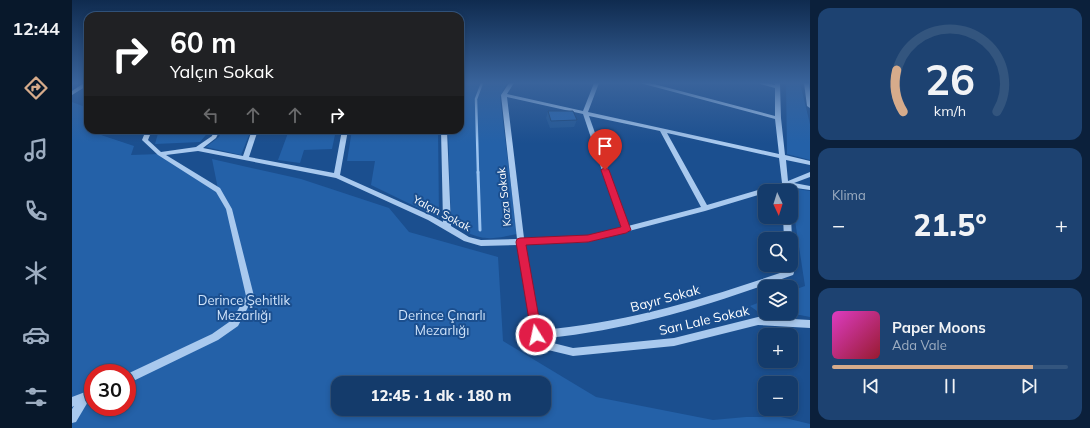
<!DOCTYPE html>
<html lang="tr">
<head>
<meta charset="utf-8">
<style>
  :root { --surface:#143b6b; --page:#1d4271; --text:#f1f3f6; --muted:#9dadc1; --line:#33557e; --accent:#d6ab8b }
  body { margin:0; font-family:Mulish,sans-serif; background:var(--page); color:var(--text); height:100vh; display:flex; flex-direction:column; font-size:15px; white-space:nowrap }
  * { box-sizing:border-box; margin:0 }
  p { font-size:13px; color:var(--muted) }
  .icon { flex:none; width:22px; height:22px; fill:none; stroke:currentColor; stroke-width:2; stroke-linecap:round; stroke-linejoin:round }
  .map { position:relative; flex:1; overflow:hidden }
  .details { display:flex; flex-direction:column; gap:8px; padding:8px; background:#0b203b; width:280px }
  .details>* { flex:none }
  .guide { position:absolute; left:12px; top:12px; width:380px; height:122px; border-radius:12px; box-shadow:0 2px 6px #0003,0 0 0 1px var(--line); background:#202124; color:#fff; overflow:hidden }
  .needle { width:26px; rotate:176deg }
  .fabs { position:absolute; left:686px; top:184px; display:grid; gap:8px }
  .fabs a { display:grid; place-items:center; width:40px; height:40px; border-radius:8px; background:var(--surface); box-shadow:0 2px 6px #0003,0 0 0 1px var(--line); font-size:20px }
  .speed { position:absolute; left:12px; top:364px; display:flex; gap:8px; font-size:20px; font-weight:700; text-align:center }
  .speed>* { display:grid; place-content:center; width:52px; height:52px; border-radius:50%; background:var(--surface); box-shadow:0 2px 6px #0003,0 0 0 1px var(--line); line-height:1 }
  .speed .limit { border:6px solid #d22; background:#fff; color:#111 }
  .pin { position:absolute; display:grid; place-items:center; width:34px; height:34px; color:#fff; margin:-41px -17px; border-radius:50% 50% 50% 0; rotate:-45deg; box-shadow:0 0 4px #0007 }
  .pin .icon { rotate:45deg }
  .me { position:absolute; width:44px; margin:-22px; rotate:350deg; stroke-linejoin:round; filter:drop-shadow(0 0 3px #0008) }
  .turn { display:flex; align-items:center; gap:14px; height:84px; padding:0 20px; font-size:18px }
  .turn .icon { width:52px; height:52px; stroke-width:2.5 }
  .turn b { display:block; font-size:28px; line-height:34px }
  .lanes { display:flex; align-items:center; height:38px; padding:0 20px; background:#0003; justify-content:center; gap:20px; direction:ltr }
  .lanes .off { opacity:.35 }
  .big { font-size:30px; font-weight:800; line-height:1.1 }
  .details .tile { flex:1; display:flex; flex-direction:column; justify-content:center; gap:6px; min-width:0; padding:0 14px; border-radius:12px; background:var(--page) }
  .details .dial { align-items:center; gap:0 }
  .dial svg { height:104px; overflow:visible; fill:none; stroke:var(--line); stroke-width:7; stroke-linecap:round; text-anchor:middle }
  .dial text { fill:var(--text); stroke:none }
  .song { display:flex; align-items:center; gap:12px }
  .cover { width:48px; height:48px; border-radius:6px; background:linear-gradient(135deg,hsl(310 70% 55%),hsl(350 70% 35%)) }
  .played { height:4px; border-radius:2px; background:linear-gradient(90deg,var(--accent) 85%,var(--line) 85%) }
  .keys { display:flex; justify-content:space-around; direction:ltr }
  .heat { display:flex; justify-content:space-between; align-items:center; font-size:22px; direction:ltr }
  .trip { position:absolute; left:259px; top:376px; width:220px; height:40px; border-radius:12px; background:var(--surface); box-shadow:0 2px 6px #0003,0 0 0 1px var(--line); font-weight:800; line-height:40px; text-align:center }
  main { display:flex; flex:1; min-height:0 }
  .dock { display:flex; flex-direction:column; width:72px; justify-content:space-around; align-items:center; background:#08182b; color:var(--muted) }
  .dock .icon { width:28px; height:28px }
  .dock .selected { color:var(--accent) }
  .dock b { font-size:18px; color:var(--text) }
  .map>svg:first-child { display:block }
</style>
</head>
<body>
<main>
<nav class="dock">
<b>12:44</b>
<svg class="icon selected" aria-label="directions" viewBox="0 0 24 24"><path d="M12 3l9 9-9 9-9-9zM9 14v-3h6M13 9l2 2-2 2"/></svg>
<svg class="icon" aria-label="music" viewBox="0 0 24 24"><path d="M9 18V5l10-2v13"/><circle cx="6" cy="18" r="3"/><circle cx="16" cy="16" r="3"/></svg>
<svg class="icon" aria-label="phone" viewBox="0 0 24 24"><path d="M5 4h4l2 5-3 2q2 4 5 5l2-3 5 2v4C11 20 4 13 5 4z"/></svg>
<svg class="icon" aria-label="climate" viewBox="0 0 24 24"><path d="M12 3v18M4 7l16 10M4 17L20 7"/></svg>
<svg class="icon" aria-label="car" viewBox="0 0 24 24"><path d="M5 17H2v-5l4-1 3-4h7l3 4 3 1v5h-3M9 17h6M6 11h13"/><circle cx="7" cy="17" r="2"/><circle cx="17" cy="17" r="2"/></svg>
<svg class="icon" aria-label="filters" viewBox="0 0 24 24"><path d="M4 7h16M4 17h16"/><circle cx="9" cy="7" r="2"/><circle cx="15" cy="17" r="2"/></svg>
</nav>
<div class="map">
<svg width="738" height="428" viewBox="0 0 738 428">
  <rect width="100%" height="100%" fill="#1b4f8f"/>
  <path fill="#2461a8" fill-rule="evenodd" d="M 388,83 L 435,83 L 428,97 L 445,234 C 411,241 409,240 379,224 L 376,130 L 388,130 Z
    M 714,83 L 728,83 L 738,124 L 738,160 L 715,154 Z
    M 0,102 L 16,108 L 16,130 L 36,130 L 29,135 L 62,146 L 59,155 L 88,154 L 146,189 L 140,159 L 229,179 L 317,208 L 337,232 L 426,257 L 431,341 L 524,397 L 641,420 L 674,417 L 709,417 L 738,424 L 738,428 L 0,428 ZM 21,373 L 55,373 L 55,407 L 21,407 ZM 266,383 L 472,383 L 472,409 L 266,409 Z
    M 87,130 L 138,130 L 128,142 L 83,144 Z
    M 150,130 L 179,130 L 169,155 L 134,147 L 147,137 Z
    M 206,130 L 264,130 L 260,149 L 232,150 L 228,163 L 206,160 L 216,133 L 206,132 Z
    M 280,130 L 366,130 L 367,218 L 299,185 L 303,161 L 275,161 Z
    M 718,188 L 738,191 L 738,317 L 728,315 L 692,316 L 678,306 L 693,300 L 693,313 L 719,313 L 719,291 L 733,286 Z"/>
  <g fill="none" stroke-linecap="round" stroke-linejoin="round">
    <path stroke="#9cc4f0" stroke-width="2.5" d="M 406,173 L 404,99 L 410,83"/>
    <path stroke="#9cc4f0" stroke-width="3" d="M 406,172 L 408,230"/>
    <path fill="#a9c9ee" fill-rule="evenodd" d="M 12,83 L 16,83 L 16,85 L 0,95 L 0,91 Z
      M 437,83 L 442,83 L 435,94 L 511,111 L 522,83 L 527,83 L 516,112 L 707,154 L 703,119 L 568,83 L 578,83 L 703,116 L 703,88 L 685,83 L 695,83 L 703,85 L 702,83 L 708,83 L 709,118 L 713,155 L 738,161 L 738,165 L 714,160 L 716,181 L 738,172 L 738,177 L 722,183 L 738,186 L 738,190 L 717,187 L 717,191 L 711,191 L 710,187 L 698,191 L 693,191 L 693,193 L 633,211 L 557,231 L 554,233 L 552,232 L 516,242 L 453,244 L 468,330 C 554,323 632,299 714,271 L 713,265 L 719,265 L 719,262 C 722,265 723,272 721,275 C 641,304 560,330 475,338 L 481,343 L 501,348 L 602,338 L 686,317 L 738,320 L 738,328 L 686,325 L 602,346 L 501,356 L 476,350 L 461,338 L 460,335 L 446,245 L 409,246 L 392,241 L 356,220 L 264,178 L 126,151 L 94,155 L 148,188 L 160,209 L 182,296 L 166,326 L 146,340 L 55,384 L 55,374 L 140,334 L 160,320 L 174,296 L 154,209 L 144,192 L 86,155 L 70,140 L 74,130 L 80,130 L 76,140 L 89,152 L 124,147 L 140,136 L 142,130 L 148,130 L 144,138 L 131,148 L 171,156 L 180,130 L 186,130 L 177,157 L 262,173 L 270,130 L 276,130 L 268,175 L 360,216 L 371,222 L 369,130 L 375,130 L 379,226 L 397,237 L 409,240 L 445,239 L 429,95 ZM 435,97 L 511,114 L 549,227 L 516,236 L 452,238 ZM 517,116 L 588,131 L 629,207 L 556,226 ZM 595,133 L 707,158 L 710,183 L 635,205 Z
      M 732,83 L 737,83 L 738,91 L 738,108 L 735,106 Z
      M 711,217 L 719,217 L 720,239 L 719,240 L 719,239 L 712,239 Z
      M 21,389 L 21,399 L 17,400 L 4,422 L 0,423 L 0,409 L 2,406 L 0,407 L 0,397 Z"/>
  </g>
  <path fill="#245895" d="M 476,111 L 505,120 L 502,127 L 478,128 L 474,118 Z"/>
  <path fill="#2a66ad" stroke="#1d4779" d="M 476,111 L 501,111 L 505,120 L 479,121 Z"/>
  <linearGradient id="sky" x2="0" y2="1"><stop stop-color="#0f2b4f"/><stop offset="0.58" stop-color="#39639b"/><stop offset="1" stop-color="#39639b" stop-opacity="0"/></linearGradient>
  <rect width="738" height="143" fill="url(#sky)"/>
  <path fill="#e11d48" stroke="#92132f" d="M 533,167 L 537,170 L 559,230 L 554,233 L 516,242 L 454,245 L 470,335 L 468,338 L 464,340 L 460,338 L 444,242 L 445,239 L 448,238 L 516,235 L 549,227 L 529,170 Z"/>
  <g text-anchor="middle" dominant-baseline="central" stroke-width="4" stroke-linejoin="round" paint-order="stroke">
    <g font-size="11" fill="#fff" stroke="#1b4f8f">
      <text transform="translate(432 197) rotate(-96)">Koza Sokak</text>
      <text transform="translate(370 213) rotate(28)">Yalçın Sokak</text>
    </g>
    <g font-size="13" fill="#fff" stroke="#1b4f8f">
      <text transform="translate(593 298) rotate(-15)">Bayır Sokak</text>
      <text transform="translate(632 320) rotate(-13)">Sarı Lale Sokak</text>
    </g>
    <g font-size="13" fill="#cfe3fa" stroke="#1b4f8f">
      <text x="172" y="300">Derince Şehitlik<tspan x="172" dy="15">Mezarlığı</tspan></text>
      <text x="370" y="315">Derince Çınarlı<tspan x="370" dy="15">Mezarlığı</tspan></text>
    </g>
  </g>
</svg>
<div class="fabs">
<a><svg class="needle" viewBox="-14 -14 28 28"><path d="M0-13l5 13h-10z" fill="#e53935"/><path d="M0 13l5-13h-10z" fill="#9dadc1"/></svg></a>
<a><svg class="icon" aria-label="search" viewBox="0 0 24 24"><circle cx="10" cy="10" r="6"/><path d="M15 15l6 6"/></svg></a>
<a><svg class="icon" aria-label="layers" viewBox="0 0 24 24"><path d="M12 4l9 5-9 5-9-5zM3 14l9 5 9-5"/></svg></a>
<a>+</a>
<a>−</a>
</div>
<div class="speed"><div class="limit">30</div></div>
<div class="pin" style="left:533px;top:170px;background:#d93025"><svg class="icon" aria-label="arrive" viewBox="0 0 24 24"><path d="M6 21V4h12l-3 4 3 4H6"/></svg></div>
<svg class="me" style="left:464px;top:335px" viewBox="-20 -20 40 40"><circle r="17" fill="#e11d48" stroke="#fff" stroke-width="3"/><path d="M0-11L8 9 0 5-8 9z" fill="#fff"/></svg>
<div class="trip">12:45 · 1 dk · 180 m</div>
<div class="guide">
<div class="turn"><svg class="icon" aria-label="right" viewBox="0 0 24 24"><path d="M7 20v-9h11M14 6l5 5-5 5"/></svg><div><b>60 m</b>Yalçın Sokak</div></div>
<div class="lanes"><svg class="icon off" aria-label="left" viewBox="0 0 24 24"><path d="M17 20v-9H6M10 6l-5 5 5 5"/></svg><svg class="icon off" aria-label="ahead" viewBox="0 0 24 24"><path d="M12 20V5M6 11l6-6 6 6"/></svg><svg class="icon off" aria-label="ahead" viewBox="0 0 24 24"><path d="M12 20V5M6 11l6-6 6 6"/></svg><svg class="icon" aria-label="right" viewBox="0 0 24 24"><path d="M7 20v-9h11M14 6l5 5-5 5"/></svg></div>
</div>
</div>
<section class="details">
<div class="tile dial"><svg viewBox="0 0 100 80">
<path d="M14 69A42 42 0 1 1 86 69"/>
<path d="M14 69A42 42 0 0 1 9 37" stroke="#d6ab8b"/>
<text x="50" y="56" font-size="32" font-weight="700">26</text>
<text x="50" y="72" font-size="11">km/h</text>
</svg></div>
<div class="tile"><p>Klima</p>
<div class="heat"><a>−</a><b class="big">21.5°</b><a>+</a></div>
</div>
<div class="tile">
<div class="song"><i class="cover"></i><div><b>Paper Moons</b><p>Ada Vale</p></div></div>
<div class="played"></div>
<div class="keys"><svg class="icon" aria-label="previous" viewBox="0 0 24 24"><path d="M18 5L8 12l10 7zM5 5v14"/></svg><svg class="icon" aria-label="pause" viewBox="0 0 24 24"><path d="M8 5v14M16 5v14"/></svg><svg class="icon" aria-label="next" viewBox="0 0 24 24"><path d="M6 5l10 7-10 7zM19 5v14"/></svg></div>
</div>
</section>
</main>
</body>
</html>
